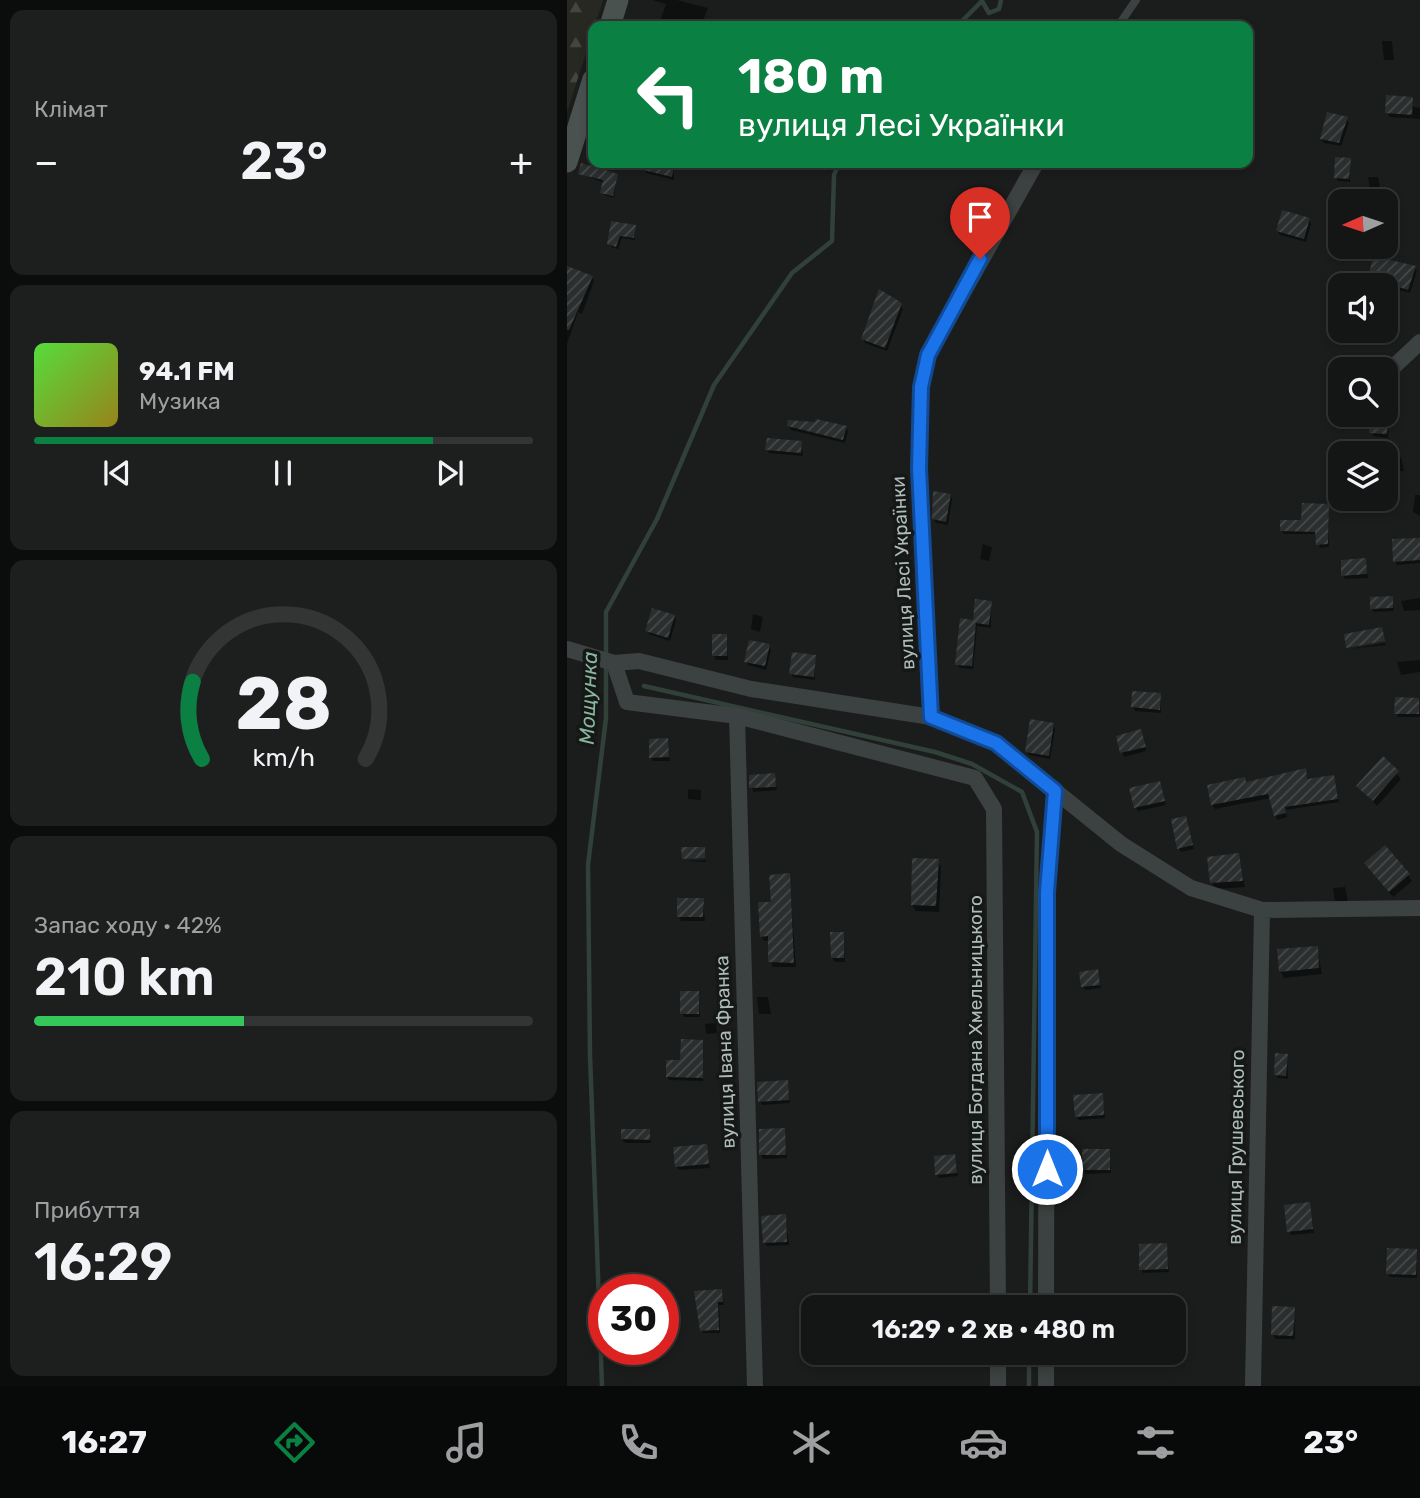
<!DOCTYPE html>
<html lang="uk">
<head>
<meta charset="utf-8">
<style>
  :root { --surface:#141616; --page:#1d1f1f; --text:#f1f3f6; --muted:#9d9fa1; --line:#333535; --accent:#0b8043 }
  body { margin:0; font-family:Rubik,sans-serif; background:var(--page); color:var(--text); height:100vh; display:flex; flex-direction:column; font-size:26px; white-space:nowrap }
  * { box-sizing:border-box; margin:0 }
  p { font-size:23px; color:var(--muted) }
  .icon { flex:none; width:38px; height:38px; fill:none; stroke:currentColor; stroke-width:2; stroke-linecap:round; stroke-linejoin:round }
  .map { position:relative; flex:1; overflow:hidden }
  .side { display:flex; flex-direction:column; gap:10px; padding:10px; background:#0b0c0c; width:567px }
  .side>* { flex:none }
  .guide { position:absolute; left:21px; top:21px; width:665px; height:147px; border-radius:14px; box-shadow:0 4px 10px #0003,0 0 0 2px var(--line); background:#0b8043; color:#fff; overflow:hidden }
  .needle { width:46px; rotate:267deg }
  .tools { position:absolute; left:761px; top:189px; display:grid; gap:14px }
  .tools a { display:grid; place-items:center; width:70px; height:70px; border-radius:14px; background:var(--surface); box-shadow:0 4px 10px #0003,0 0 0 2px var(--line); font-size:35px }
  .speed { position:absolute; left:21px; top:1274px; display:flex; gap:14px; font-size:35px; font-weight:700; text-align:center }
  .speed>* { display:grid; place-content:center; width:91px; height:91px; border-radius:50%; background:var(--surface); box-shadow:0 4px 10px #0003,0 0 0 2px var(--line); line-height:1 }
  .speed .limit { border:10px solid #d22; background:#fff; color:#111 }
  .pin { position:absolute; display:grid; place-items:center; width:60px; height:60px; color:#fff; margin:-72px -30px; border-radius:50% 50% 50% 0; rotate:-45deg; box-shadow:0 0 7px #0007 }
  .pin .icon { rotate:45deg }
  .me { position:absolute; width:77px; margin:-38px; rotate:0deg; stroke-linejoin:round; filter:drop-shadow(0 0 5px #0008) }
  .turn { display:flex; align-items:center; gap:24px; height:147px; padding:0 35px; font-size:32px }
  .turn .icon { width:91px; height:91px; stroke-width:2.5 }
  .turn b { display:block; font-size:49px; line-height:60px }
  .big { font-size:52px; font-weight:600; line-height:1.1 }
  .side .widget { flex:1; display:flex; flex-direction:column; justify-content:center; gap:10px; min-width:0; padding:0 24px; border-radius:14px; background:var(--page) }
  .side .dial { align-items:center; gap:0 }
  .dial svg { height:182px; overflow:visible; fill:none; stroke:var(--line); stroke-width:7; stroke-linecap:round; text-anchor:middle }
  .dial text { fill:var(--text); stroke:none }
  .song { display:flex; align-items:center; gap:21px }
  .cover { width:84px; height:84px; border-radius:10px; background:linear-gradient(135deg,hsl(110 70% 55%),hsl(50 70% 35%)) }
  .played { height:7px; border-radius:4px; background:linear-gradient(90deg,var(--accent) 80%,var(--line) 80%) }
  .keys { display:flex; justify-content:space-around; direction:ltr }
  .heat { display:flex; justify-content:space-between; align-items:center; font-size:38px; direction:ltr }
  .charge { height:10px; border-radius:5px; background:linear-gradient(90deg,#34c759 42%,var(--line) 0) }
  .trip { position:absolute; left:234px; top:1295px; width:385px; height:70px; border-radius:14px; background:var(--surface); box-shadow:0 4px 10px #0003,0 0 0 2px var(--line); font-weight:600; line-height:70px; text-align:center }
  .tabs { display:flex; height:112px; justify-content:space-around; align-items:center; background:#080909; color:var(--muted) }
  .tabs .icon { width:49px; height:49px }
  .tabs .selected { color:var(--accent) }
  .tabs b { font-size:32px; color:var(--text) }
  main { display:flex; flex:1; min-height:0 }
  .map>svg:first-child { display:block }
</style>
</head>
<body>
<main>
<section class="side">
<div class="widget"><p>Клімат</p>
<div class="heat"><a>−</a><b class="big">23°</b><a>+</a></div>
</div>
<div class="widget">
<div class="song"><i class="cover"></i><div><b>94.1 FM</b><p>Музика</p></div></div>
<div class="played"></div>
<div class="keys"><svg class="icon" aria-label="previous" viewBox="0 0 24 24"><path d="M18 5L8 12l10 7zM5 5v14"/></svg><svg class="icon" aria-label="pause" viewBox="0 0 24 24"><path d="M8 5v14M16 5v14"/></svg><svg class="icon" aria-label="next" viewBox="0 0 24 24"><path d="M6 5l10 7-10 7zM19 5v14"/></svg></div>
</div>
<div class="widget dial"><svg viewBox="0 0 100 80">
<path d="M14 69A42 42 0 1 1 86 69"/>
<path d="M14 69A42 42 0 0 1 10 35" stroke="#0b8043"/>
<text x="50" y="56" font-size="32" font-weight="700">28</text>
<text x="50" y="72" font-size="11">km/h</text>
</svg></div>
<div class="widget"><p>Запас ходу · 42%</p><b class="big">210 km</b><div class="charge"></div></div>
<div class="widget"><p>Прибуття</p><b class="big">16:29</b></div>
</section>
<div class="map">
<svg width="853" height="1386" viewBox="0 0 853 1386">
  <defs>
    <pattern id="forest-firs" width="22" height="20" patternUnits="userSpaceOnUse" patternTransform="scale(1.75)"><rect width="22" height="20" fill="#272821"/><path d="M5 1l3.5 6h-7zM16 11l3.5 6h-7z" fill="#44453f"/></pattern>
    <pattern id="building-hatch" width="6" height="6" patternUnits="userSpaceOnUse" patternTransform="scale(1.75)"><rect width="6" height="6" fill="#2b2e2e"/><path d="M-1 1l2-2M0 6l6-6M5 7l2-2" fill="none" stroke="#474a4a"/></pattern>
  </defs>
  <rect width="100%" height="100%" fill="#1b1d1d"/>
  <path fill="url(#forest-firs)" d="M 0,0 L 36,0 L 0,112 Z"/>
  <path fill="#0007" d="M 85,0 L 110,0 L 141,8 L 134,26 L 91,26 L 99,4 Z
    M 435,19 L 449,26 L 431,26 Z
    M 815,41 L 825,41 L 827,60 L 817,60 Z
    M 820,102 L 853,108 L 853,119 L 822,117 Z
    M 779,119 L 782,123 L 774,146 L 757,143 L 754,139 Z
    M 783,160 L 783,182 L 771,181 L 769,177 Z
    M 78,163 L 107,164 L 107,180 L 79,173 Z
    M 13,173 L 50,175 L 47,198 L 37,195 L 37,183 Z
    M 801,177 L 811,177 L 813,189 L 803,190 Z
    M 742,220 L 744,224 L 739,242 L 713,235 L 710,231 Z
    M 45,223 L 68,226 L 68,240 L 55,238 L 51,249 L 44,247 Z
    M 847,267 L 850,271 L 843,293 L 832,290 L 831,284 L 806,279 L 804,275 Z
    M 0,274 L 25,277 L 27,281 L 15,314 L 11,312 L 0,344 Z
    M 333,305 L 336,309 L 320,351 L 298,343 L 296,339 Z
    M 766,318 L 774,319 L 774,331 L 765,330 Z
    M 764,362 L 776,362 L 778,366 L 778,369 L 774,369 L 774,383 L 766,383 L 764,379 Z
    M 819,389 L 833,392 L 833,408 L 824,406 L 821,438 L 806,436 L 805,415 L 819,415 Z
    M 222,426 L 278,427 L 281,431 L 278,443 L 224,430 Z
    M 234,443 L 236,456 L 202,453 L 200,449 Z
    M 834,457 L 837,471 L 819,472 L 819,458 Z
    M 383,495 L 385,499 L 381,525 L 369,523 L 367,519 Z
    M 848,495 L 853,495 L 853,516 L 846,512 Z
    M 761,506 L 762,547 L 753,548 L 750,534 L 717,534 L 715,531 Z
    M 853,539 L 853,563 L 830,565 L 828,561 Z
    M 416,544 L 425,547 L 422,561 L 413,559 Z
    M 798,560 L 801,578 L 778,579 L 776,575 Z
    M 825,598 L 827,611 L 807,612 L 805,608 Z
    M 853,598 L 853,610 L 837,611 L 834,601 Z
    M 424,602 L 424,628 L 410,626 L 406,669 L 393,668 L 390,664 L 407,622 Z
    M 186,614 L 196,617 L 193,632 L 184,629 Z
    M 107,616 L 109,620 L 103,641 L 82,634 L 80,630 Z
    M 159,636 L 161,660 L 149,660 L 147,656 Z
    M 818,643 L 819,645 L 782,649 Z
    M 202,646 L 204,650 L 199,670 L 181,665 L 179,661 Z
    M 248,657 L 248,680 L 226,677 L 224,673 Z
    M 853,660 L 853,672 L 834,675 L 830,662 Z
    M 593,695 L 594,713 L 568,711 L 566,707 Z
    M 851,700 L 853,717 L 831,717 L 829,713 Z
    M 486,725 L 488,729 L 483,759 L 462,755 L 459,751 Z
    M 576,735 L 579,751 L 557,757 L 551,737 Z
    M 100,740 L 103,761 L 86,761 L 84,757 Z
    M 816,759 L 834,779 L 810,806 L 792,786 Z
    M 738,770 L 741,780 L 766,777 L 772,802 L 718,810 L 720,817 L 710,820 L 704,798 L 648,809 L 645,805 L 642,786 L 679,783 Z
    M 207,775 L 210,790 L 186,792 L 184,776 Z
    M 594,787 L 599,805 L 571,811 L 569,808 Z
    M 121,789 L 134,790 L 134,800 L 121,799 Z
    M 620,821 L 627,849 L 614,852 L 612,848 Z
    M 671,855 L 678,887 L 649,889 L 645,882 Z
    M 139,860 L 139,862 L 118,861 Z
    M 370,861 L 374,867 L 372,912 L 349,911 L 345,905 Z
    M 799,863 L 841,875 L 845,881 L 826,897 Z
    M 222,875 L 229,967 L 205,967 L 203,940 L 197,941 L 194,936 L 206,903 Z
    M 778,887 L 781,902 L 768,902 L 766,888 Z
    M 136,900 L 138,921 L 114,921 L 112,917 Z
    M 276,933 L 278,962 L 268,962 L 265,958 Z
    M 750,948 L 755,974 L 717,978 L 713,971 Z
    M 530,971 L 534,988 L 518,990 L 516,986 Z
    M 131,993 L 133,1017 L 117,1017 L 115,1013 Z
    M 190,997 L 201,997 L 204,1014 L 192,1014 Z
    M 149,1023 L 150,1033 L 139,1034 L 138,1024 Z
    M 135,1041 L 136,1081 L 102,1080 L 100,1077 Z
    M 720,1056 L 721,1079 L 711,1078 L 709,1074 Z
    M 220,1082 L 223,1103 L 195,1105 L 193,1101 Z
    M 535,1095 L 538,1118 L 512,1120 L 509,1116 Z
    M 82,1130 L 84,1143 L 58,1143 L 55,1139 Z
    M 217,1130 L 220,1158 L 196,1159 L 194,1155 Z
    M 139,1146 L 143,1168 L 112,1170 L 110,1167 Z
    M 542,1151 L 544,1173 L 519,1174 L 517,1170 Z
    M 387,1156 L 391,1176 L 372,1178 L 370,1174 Z
    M 742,1204 L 747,1233 L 724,1235 L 722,1231 Z
    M 218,1216 L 222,1245 L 200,1246 L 198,1243 Z
    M 599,1245 L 602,1272 L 576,1273 L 574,1269 Z
    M 849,1251 L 850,1278 L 823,1277 L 821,1273 Z
    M 155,1291 L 157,1305 L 152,1305 L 153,1333 L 136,1333 L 135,1330 Z
    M 727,1308 L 728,1339 L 708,1339 L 706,1335 Z"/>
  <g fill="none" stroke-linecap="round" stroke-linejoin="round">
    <path stroke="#314139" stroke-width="4.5" d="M 390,26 L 415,1 L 422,13 L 432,9 L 434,0
      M 39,656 L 39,612 L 90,519 L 147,385 L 225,273 L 265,241 L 267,175 L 272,163
      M 77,686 L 368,752 L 405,764 L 455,792 L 470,832 L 463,1307
      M 35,1386 L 23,1055 L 21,865 L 39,718 L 39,665
      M 462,1386 L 462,1353"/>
  </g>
  <path fill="url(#building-hatch)" d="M 819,95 L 846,97 L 845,115 L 818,113 Z
    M 760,112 L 781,117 L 772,143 L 753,139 Z
    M 768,157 L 784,158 L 782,179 L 767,178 Z
    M 14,163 L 51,174 L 46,196 L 33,193 L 36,180 L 11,174 Z
    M 65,163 L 108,163 L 105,177 L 64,167 Z
    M 715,210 L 743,218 L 737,239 L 709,231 Z
    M 44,221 L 69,225 L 67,238 L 53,236 L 49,247 L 40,244 Z
    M 806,256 L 849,266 L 841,290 L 828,286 L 830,281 L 802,275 Z
    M 0,266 L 26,276 L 2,330 L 0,330 Z
    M 312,289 L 335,303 L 318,348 L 294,339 Z
    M 803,415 L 822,415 L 820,434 L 802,433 Z
    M 249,419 L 280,426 L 276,440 L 220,426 L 221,420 L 248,422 Z
    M 200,438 L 235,441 L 234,453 L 198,450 Z
    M 366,491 L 384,494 L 379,522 L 365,519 Z
    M 735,503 L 762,504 L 761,544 L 749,545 L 748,532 L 713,531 L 713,520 L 734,520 Z
    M 853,538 L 853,560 L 826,562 L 825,539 Z
    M 799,558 L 800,574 L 774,576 L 774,560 Z
    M 826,596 L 826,608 L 803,609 L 803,597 Z
    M 408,599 L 425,601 L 422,625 L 409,623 L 405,666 L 388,665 L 393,618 L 406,620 Z
    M 85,608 L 108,615 L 101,638 L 78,631 Z
    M 815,627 L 818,641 L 779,648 L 777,634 Z
    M 145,634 L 160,634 L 160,656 L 145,656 Z
    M 182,640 L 203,644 L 198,666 L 177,662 Z
    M 225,652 L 249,655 L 247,677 L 222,674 Z
    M 565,691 L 594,693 L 593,710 L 564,707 Z
    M 828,697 L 852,698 L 852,714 L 827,714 Z
    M 463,719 L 487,723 L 482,756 L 458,752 Z
    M 574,729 L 579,747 L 553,753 L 549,736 Z
    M 101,738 L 102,757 L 82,758 L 82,739 Z
    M 816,756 L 832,771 L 806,801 L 789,786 Z
    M 739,768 L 740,779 L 767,775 L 771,799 L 718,807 L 719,813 L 707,816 L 701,794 L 644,805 L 640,785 L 678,777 L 679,782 Z
    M 208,773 L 209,787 L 182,788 L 182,775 Z
    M 593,781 L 598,801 L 567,808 L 562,788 Z
    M 619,816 L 626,845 L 610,849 L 604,819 Z
    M 818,845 L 843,874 L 822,892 L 797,863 Z
    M 114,847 L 138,847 L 138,858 L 115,859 Z
    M 672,853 L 676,881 L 643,883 L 640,857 Z
    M 345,858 L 372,859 L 369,906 L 344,905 Z
    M 223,873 L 227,963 L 201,962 L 201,936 L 193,937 L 191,902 L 204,902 L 202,875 Z
    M 110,898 L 137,898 L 136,917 L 110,917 Z
    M 263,932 L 277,932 L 277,958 L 264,958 Z
    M 751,946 L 752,968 L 712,972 L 710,949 Z
    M 531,969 L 533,985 L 514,987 L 512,972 Z
    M 113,991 L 132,991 L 132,1014 L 113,1014 Z
    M 114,1039 L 136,1040 L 136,1078 L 99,1077 L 99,1060 L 113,1060 Z
    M 708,1053 L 721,1054 L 719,1076 L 707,1075 Z
    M 221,1080 L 222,1100 L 191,1102 L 190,1082 Z
    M 536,1093 L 537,1115 L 508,1117 L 506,1095 Z
    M 218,1128 L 219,1155 L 192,1155 L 192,1129 Z
    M 54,1129 L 83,1129 L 83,1140 L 54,1139 Z
    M 140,1144 L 142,1164 L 108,1167 L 106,1147 Z
    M 515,1149 L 543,1149 L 543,1170 L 515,1170 Z
    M 388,1154 L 390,1173 L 368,1175 L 367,1156 Z
    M 743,1202 L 746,1229 L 720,1232 L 717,1205 Z
    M 219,1214 L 220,1242 L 196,1243 L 194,1216 Z
    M 600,1243 L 601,1269 L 572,1270 L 572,1244 Z
    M 820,1248 L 850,1249 L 849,1275 L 819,1274 Z
    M 155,1289 L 156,1302 L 151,1302 L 152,1330 L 133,1331 L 127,1291 Z
    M 705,1306 L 728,1307 L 726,1336 L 704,1335 Z"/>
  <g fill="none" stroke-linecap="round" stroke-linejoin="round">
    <path stroke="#3c4241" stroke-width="8" d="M 551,26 L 569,0"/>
    <path stroke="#3c4241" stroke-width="16" d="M 821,372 L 853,342
      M 0,649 L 47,663 L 72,661 L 184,689 L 364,717 L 429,743 L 554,844 L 624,888 L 695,910 L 853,908
      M 47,663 L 60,702 L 170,716 L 408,778 L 427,809 L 431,1307
      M 170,716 L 188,1386
      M 364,717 L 352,468 L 354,387 L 361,355 L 469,163
      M 479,1307 L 480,892 L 488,791
      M 431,1353 L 431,1386
      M 479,1386 L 479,1353
      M 686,1386 L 695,910"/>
    <path stroke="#4a5250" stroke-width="21" d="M 43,26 L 51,0
      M 0,162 L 26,79"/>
  </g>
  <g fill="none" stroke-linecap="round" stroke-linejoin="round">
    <defs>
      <path id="route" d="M 413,259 L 361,355 L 354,387 L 352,468 L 364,717 L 429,743 L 488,791 L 480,892 L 480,1169"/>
    </defs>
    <use href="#route" stroke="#114b97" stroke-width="18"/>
    <use href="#route" stroke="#1a73e8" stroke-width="12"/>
  </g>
  <g text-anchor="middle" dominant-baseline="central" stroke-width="7" stroke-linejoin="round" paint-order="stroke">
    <g font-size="19" fill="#aebcb8" stroke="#161818">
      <text transform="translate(336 573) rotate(-93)">вулиця Лесі Українки</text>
      <text transform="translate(408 1040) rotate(-90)">вулиця Богдана Хмельницького</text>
      <text transform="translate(158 1052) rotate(-92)">вулиця Івана Франка</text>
      <text transform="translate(669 1147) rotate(-89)">вулиця Грушевського</text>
    </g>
    <g font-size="21" font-style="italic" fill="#87b59e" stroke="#161818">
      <text transform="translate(21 698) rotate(-88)">Мощунка</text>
    </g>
  </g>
</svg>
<div class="tools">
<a><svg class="needle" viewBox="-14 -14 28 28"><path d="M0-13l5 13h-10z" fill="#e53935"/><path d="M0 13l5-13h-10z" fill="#9d9fa1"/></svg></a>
<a><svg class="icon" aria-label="sound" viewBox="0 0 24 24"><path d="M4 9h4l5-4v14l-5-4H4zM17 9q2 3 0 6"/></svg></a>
<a><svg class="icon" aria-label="search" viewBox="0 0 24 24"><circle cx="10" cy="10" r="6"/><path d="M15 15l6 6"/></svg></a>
<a><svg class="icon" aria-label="layers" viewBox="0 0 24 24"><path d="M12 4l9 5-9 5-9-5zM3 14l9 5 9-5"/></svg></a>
</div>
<div class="speed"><div class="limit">30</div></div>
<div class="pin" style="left:413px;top:259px;background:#d93025"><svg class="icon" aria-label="arrive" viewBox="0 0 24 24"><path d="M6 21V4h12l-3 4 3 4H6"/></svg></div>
<svg class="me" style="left:480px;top:1169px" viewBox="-20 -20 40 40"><circle r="17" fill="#1a73e8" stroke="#fff" stroke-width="3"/><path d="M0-11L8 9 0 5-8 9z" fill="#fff"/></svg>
<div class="trip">16:29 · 2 хв · 480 m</div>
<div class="guide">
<div class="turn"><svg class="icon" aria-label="left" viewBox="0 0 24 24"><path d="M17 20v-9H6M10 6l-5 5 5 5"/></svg><div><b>180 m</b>вулиця Лесі Українки</div></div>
</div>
</div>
</main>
<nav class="tabs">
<b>16:27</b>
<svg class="icon selected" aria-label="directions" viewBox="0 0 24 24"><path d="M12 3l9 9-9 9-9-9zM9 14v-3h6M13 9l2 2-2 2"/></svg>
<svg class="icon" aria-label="music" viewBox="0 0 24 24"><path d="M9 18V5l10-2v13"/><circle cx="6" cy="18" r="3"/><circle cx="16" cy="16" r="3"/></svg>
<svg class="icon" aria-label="phone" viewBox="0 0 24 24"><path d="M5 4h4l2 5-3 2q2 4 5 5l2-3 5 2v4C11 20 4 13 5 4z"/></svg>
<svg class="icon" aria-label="climate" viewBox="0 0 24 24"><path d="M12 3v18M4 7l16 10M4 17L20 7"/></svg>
<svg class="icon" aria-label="car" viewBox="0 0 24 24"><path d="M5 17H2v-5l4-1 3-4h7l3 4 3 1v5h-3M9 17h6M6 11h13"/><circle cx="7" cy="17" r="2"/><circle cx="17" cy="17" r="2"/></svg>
<svg class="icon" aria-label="filters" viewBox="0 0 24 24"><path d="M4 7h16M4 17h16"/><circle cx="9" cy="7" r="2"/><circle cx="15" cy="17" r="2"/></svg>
<b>23°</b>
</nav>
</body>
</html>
